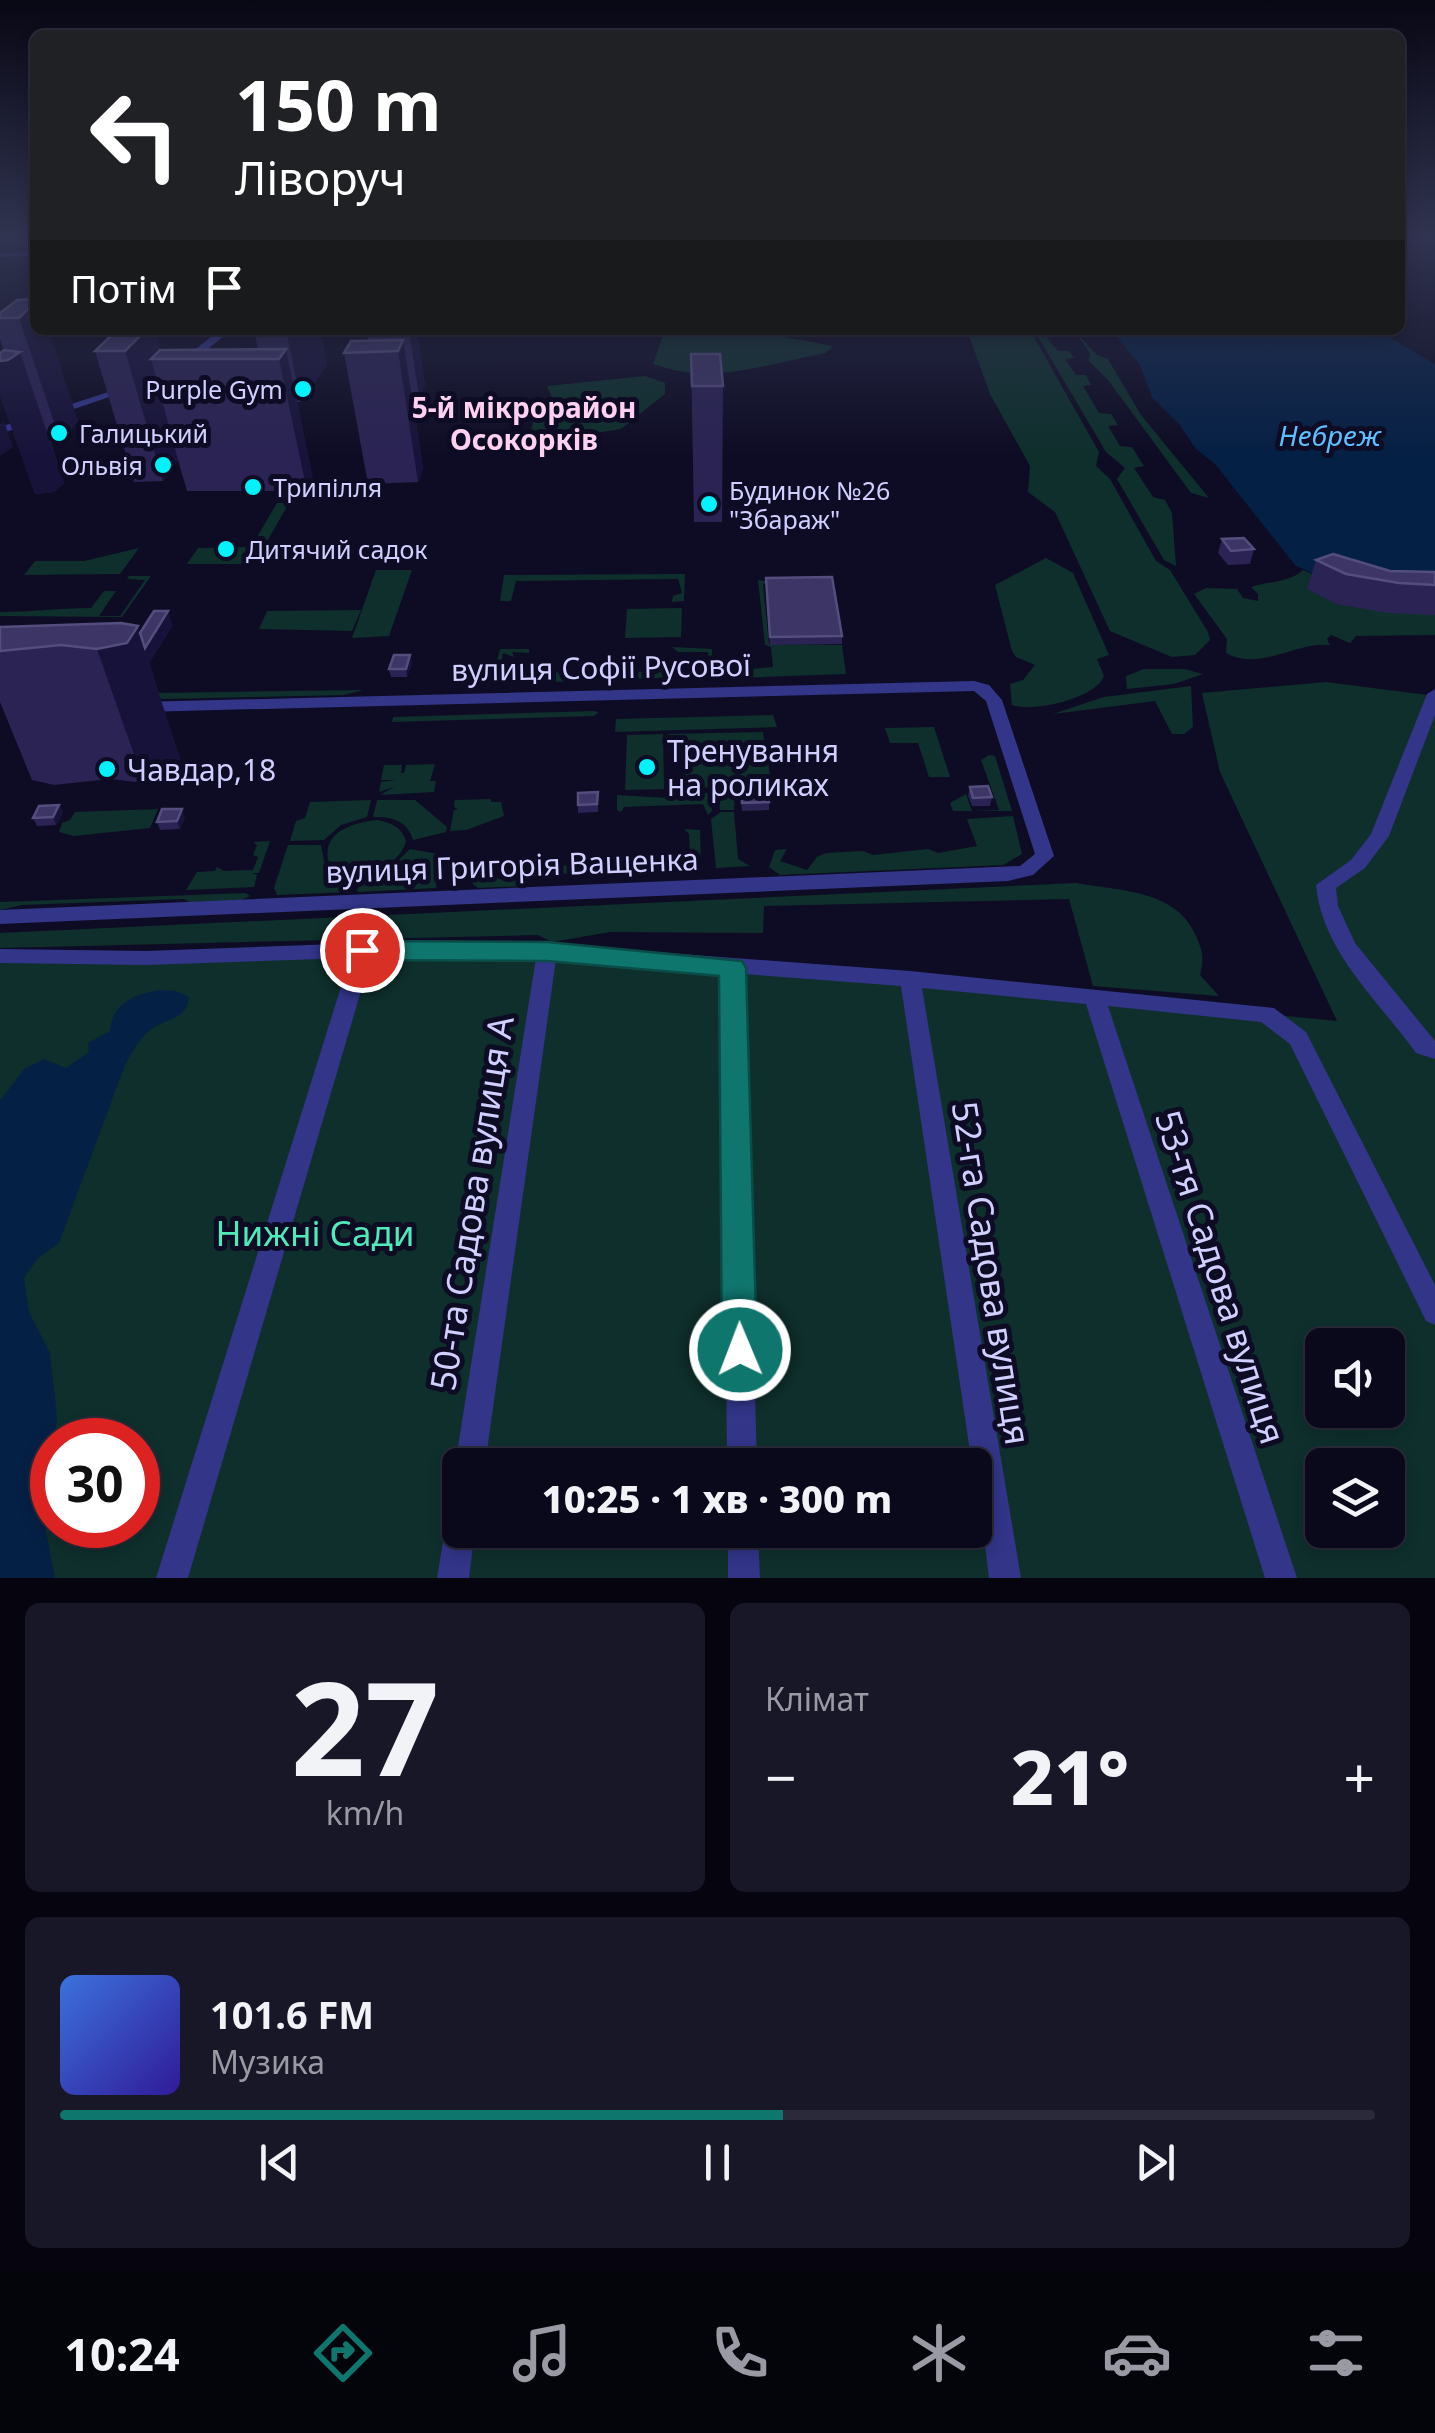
<!DOCTYPE html>
<html lang="uk">
<head>
<meta charset="utf-8">
<style>
  :root { --surface:#0a091b; --page:#181728; --text:#f1f3f6; --muted:#999aa3; --line:#2a2a3a; --accent:#0f766e }
  body { margin:0; font-family:"Noto Sans",sans-serif; background:var(--page); color:var(--text); height:100vh; display:flex; flex-direction:column; font-size:38px; white-space:nowrap }
  * { box-sizing:border-box; margin:0 }
  p { font-size:32px; color:var(--muted) }
  .icon { flex:none; width:55px; height:55px; fill:none; stroke:currentColor; stroke-width:2; stroke-linecap:round; stroke-linejoin:round }
  .map { position:relative; height:1578px; overflow:hidden }
  .sheet { display:flex; flex-direction:column; gap:25px; padding:25px; background:#06050f; flex:1 }
  .sheet>* { flex:none }
  .hud { position:absolute; left:30px; top:30px; width:1375px; height:305px; border-radius:15px; box-shadow:0 5px 15px #0003,0 0 0 2px var(--line); background:#202124; color:#fff; overflow:hidden }
  .tools { position:absolute; left:1305px; top:1328px; display:grid; gap:20px }
  .tools a { display:grid; place-items:center; width:100px; height:100px; border-radius:15px; background:var(--surface); box-shadow:0 5px 15px #0003,0 0 0 2px var(--line); font-size:50px }
  .speed { position:absolute; left:30px; top:1418px; display:flex; gap:20px; font-size:50px; font-weight:700; text-align:center }
  .speed>* { display:grid; place-content:center; width:130px; height:130px; border-radius:50%; background:var(--surface); box-shadow:0 5px 15px #0003,0 0 0 2px var(--line); line-height:1 }
  .speed .limit { border:15px solid #d22; background:#fff; color:#111 }
  .pin { position:absolute; display:grid; place-items:center; width:85px; height:85px; color:#fff; margin:-42px; border:5px solid #fff; border-radius:50%; box-shadow:0 2px 10px #0007 }
  .me { position:absolute; width:110px; margin:-55px; rotate:359deg; stroke-linejoin:round; filter:drop-shadow(0 0 8px #0008) }
  .turn { display:flex; align-items:center; gap:35px; height:210px; padding:0 40px; font-size:45px }
  .turn .icon { width:130px; height:130px; stroke-width:2.5 }
  .turn b { display:block; font-size:70px; line-height:85px }
  .then { display:flex; align-items:center; height:95px; padding:0 40px; background:#0003; gap:20px; font-size:38px }
  .big { font-size:75px; font-weight:800; line-height:1.1 }
  .sheet .tile { flex:1; display:flex; flex-direction:column; justify-content:center; gap:15px; min-width:0; padding:0 35px; border-radius:15px; background:var(--page) }
  .sheet .dial { align-items:center; gap:0 }
  .dial b { font-size:130px; line-height:1 }
  .song { display:flex; align-items:center; gap:30px }
  .cover { width:120px; height:120px; border-radius:15px; background:linear-gradient(135deg,hsl(220 70% 55%),hsl(250 70% 35%)) }
  .played { height:10px; border-radius:5px; background:linear-gradient(90deg,var(--accent) 55%,var(--line) 55%) }
  .keys { display:flex; justify-content:space-around; direction:ltr }
  .heat { display:flex; justify-content:space-between; align-items:center; font-size:55px; direction:ltr }
  .sheet .tiles { flex:1; display:grid; gap:25px; grid-template-columns:1fr 1fr }
  .tile:last-child { grid-column:span 2 }
  .trip { position:absolute; left:442px; top:1448px; width:550px; height:100px; border-radius:15px; background:var(--surface); box-shadow:0 5px 15px #0003,0 0 0 2px var(--line); font-weight:800; line-height:100px; text-align:center }
  .tabs { display:flex; height:160px; justify-content:space-around; align-items:center; background:#04040b; color:var(--muted) }
  .tabs .icon { width:70px; height:70px }
  .tabs .current { color:var(--accent) }
  .tabs b { font-size:45px; color:var(--text) }
  .map>svg:first-child { display:block }
</style>
</head>
<body>
<div class="map">
<svg width="1435" height="1578" viewBox="0 0 1435 1578">
  <rect width="100%" height="100%" fill="#0e0c24"/>
  <path fill="#0e2f2c" fill-rule="evenodd" d="M 748,330 L 833,346 L 826,353 C 765,364 713,386 653,364 L 663,335 Z
    M 967,330 L 1030,330 L 1099,452 L 1096,466 L 1110,479 L 1156,561 L 1170,570 L 1208,632 L 1210,640 L 1195,655 L 1172,657 L 1110,631 L 1055,512 L 1028,492 L 1030,466 L 990,394 Z
    M 1034,330 L 1053,334 L 1045,335 L 1058,351 L 1069,351 L 1074,358 L 1065,359 L 1076,375 L 1086,375 L 1091,385 L 1083,386 L 1099,413 L 1111,414 L 1118,425 L 1108,426 L 1120,446 L 1132,447 L 1144,466 L 1134,468 L 1153,497 L 1165,500 L 1172,513 L 1176,566 L 1164,560 L 1117,479 L 1125,468 L 1106,452 Z
    M 1074,330 L 1097,355 L 1108,359 L 1141,415 L 1209,498 L 1191,493 L 1108,380 L 1089,361 L 1090,353 Z
    M 645,376 L 665,383 L 665,394 L 621,429 L 575,436 L 530,434 L 534,418 L 554,402 L 547,386 Z
    M 277,503 L 289,503 L 254,564 L 187,564 L 198,548 L 251,547 Z
    M 139,548 L 120,574 L 24,575 L 35,561 L 84,561 Z
    M 1046,558 L 1073,573 L 1109,655 L 1097,659 L 1104,676 C 1096,698 1034,713 1012,705 L 1010,684 L 1023,680 L 1035,665 L 1016,657 L 1012,651 L 995,585 Z
    M 376,570 L 412,570 L 389,636 L 352,638 Z
    M 1303,570 L 1344,589 L 1435,599 L 1435,635 L 1356,636 L 1350,643 L 1331,635 L 1327,639 L 1330,645 C 1296,641 1260,672 1226,653 L 1227,639 L 1194,594 L 1206,588 L 1237,589 L 1243,598 L 1258,601 L 1258,594 L 1251,587 C 1269,581 1289,583 1303,570 Z
    M 685,574 L 684,601 L 672,602 L 673,596 L 682,593 L 678,579 L 516,581 L 511,601 L 500,601 L 504,575 Z
    M 129,576 L 151,576 L 122,617 L 0,616 L 0,612 C 32,612 60,608 91,608 L 104,591 L 116,591 L 99,616 L 120,616 L 145,580 L 127,579 Z
    M 758,580 L 777,583 L 763,584 L 769,644 L 842,645 L 846,674 L 735,678 L 739,670 L 773,667 L 771,647 L 765,645 Z
    M 682,608 L 681,637 L 625,638 L 627,609 Z
    M 361,610 L 352,631 L 259,629 L 267,611 Z
    M 672,647 L 712,649 L 713,676 L 491,684 L 500,649 L 529,649 L 529,653 L 512,652 L 514,657 L 503,653 L 500,669 L 505,673 L 710,671 L 708,652 L 678,652 Z
    M 1144,669 L 1184,669 L 1203,674 L 1174,684 L 1127,689 L 1126,676 Z
    M 1326,682 L 1435,696 L 1435,1578 L 0,1578 L 0,960 L 545,955 L 1089,997 L 1337,1021 L 1220,772 L 1202,693 ZM 1322,1345 L 1388,1345 L 1388,1410 L 1322,1410 ZM 52,1440 L 138,1440 L 138,1525 L 52,1525 ZM 460,1465 L 975,1465 L 975,1530 L 460,1530 ZM 1322,1465 L 1388,1465 L 1388,1530 L 1322,1530 Z
    M 1191,686 L 1193,727 L 1184,734 L 1172,734 L 1155,701 L 1053,714 L 1104,697 Z
    M 363,690 L 344,695 L 162,699 L 153,693 Z
    M 595,711 L 598,713 L 594,716 L 392,722 L 393,717 Z
    M 773,715 L 777,727 L 615,732 L 616,719 Z
    M 934,727 L 950,777 L 929,777 L 918,743 L 890,743 L 885,728 Z
    M 763,732 L 766,757 L 669,760 L 668,734 Z
    M 663,734 L 664,789 L 625,790 L 627,735 Z
    M 989,755 L 995,756 L 1012,811 L 953,811 L 950,803 L 966,794 L 972,811 L 999,810 L 981,760 Z
    M 768,760 L 771,786 L 684,788 L 683,763 Z
    M 435,764 L 430,781 L 436,781 L 434,792 L 380,795 L 394,787 L 379,792 L 381,782 L 396,780 L 381,780 L 384,765 L 402,765 L 401,773 L 404,773 L 406,765 Z
    M 735,792 L 734,810 L 720,810 L 719,800 L 711,800 L 712,811 L 708,815 L 703,804 L 624,807 L 621,812 L 617,810 L 617,795 L 668,798 L 669,794 Z
    M 491,799 L 491,802 L 501,802 L 504,816 L 466,830 L 450,831 L 454,810 L 458,809 L 454,807 L 455,800 Z
    M 371,800 L 367,817 L 341,825 L 324,840 L 290,841 L 296,821 L 305,818 L 310,802 Z
    M 377,800 L 415,800 L 447,827 L 446,832 L 413,840 C 408,821 392,816 373,817 Z
    M 158,809 L 150,828 L 74,836 L 59,832 L 62,823 L 70,820 L 75,812 Z
    M 721,812 L 734,812 L 738,859 L 750,866 L 716,868 L 711,819 Z
    M 1013,816 L 1022,854 L 1003,865 L 780,875 L 769,867 L 775,850 L 787,849 L 780,861 L 807,870 L 817,857 L 826,853 L 863,851 L 873,855 L 928,849 L 938,853 L 977,846 L 967,819 Z
    M 377,820 C 391,823 401,826 406,841 C 398,872 350,883 328,860 C 323,831 353,823 377,820 Z
    M 684,829 L 700,830 L 701,868 L 535,875 L 524,886 L 478,888 L 468,880 L 482,860 L 489,860 L 481,872 L 508,882 L 529,866 L 598,865 C 618,854 637,866 658,864 C 670,863 677,858 690,858 L 689,834 Z
    M 270,841 L 259,873 L 252,873 L 257,875 L 254,887 L 186,890 L 197,872 L 215,871 L 217,867 L 224,871 L 253,870 L 258,857 L 253,855 L 257,845 L 253,842 Z
    M 288,845 L 321,845 L 325,866 L 356,876 L 352,892 L 277,895 L 274,888 Z
    M 410,849 L 438,854 L 436,888 L 357,892 L 361,876 L 389,869 Z
    M 1076,883 C 1119,891 1176,889 1196,936 C 1203,952 1204,958 1200,975 L 1219,996 L 1093,986 L 1069,899 L 764,906 L 763,933 L 610,932 L 552,942 L 538,935 L 0,948 L 0,933 Z
    M 246,893 L 250,896 L 239,901 L 189,902 L 184,899 L 22,905 L 0,910 L 0,902 Z"/>
  <path fill="#052045" d="M 1111,330 L 1377,330 L 1435,364 L 1435,599 L 1344,589 L 1295,565 L 1215,464 L 1196,449 L 1179,424 L 1152,397 L 1140,365 Z
    M 160,990 L 176,991 L 189,997 C 186,1022 166,1017 149,1031 C 138,1040 132,1053 125,1065 L 59,1243 L 38,1258 L 24,1278 L 29,1312 L 50,1353 L 57,1417 L 44,1521 L 55,1578 L 0,1578 L 0,1101 L 24,1069 L 44,1059 L 66,1068 L 89,1052 L 88,1043 L 110,1031 C 112,1003 135,994 160,990 Z"/>
  <g fill="none" stroke-linecap="round" stroke-linejoin="round">
    <path fill="#323588" fill-rule="evenodd" d="M 0,236 L 31,242 L 32,244 L 28,246 L 0,240 Z
      M 35,252 L 35,256 L 0,257 L 0,253 Z
      M 220,330 L 231,330 L 191,363 L 183,363 L 183,359 Z
      M 124,387 L 133,389 L 0,434 L 0,427 Z
      M 974,681 L 989,685 L 1002,700 L 1054,856 L 1033,875 L 1008,881 L 0,924 L 0,910 L 1020,866 L 1035,854 L 986,701 L 974,691 L 140,712 L 132,707 L 140,702 Z
      M 1435,689 L 1435,715 L 1389,836 L 1365,868 L 1336,888 L 1338,906 L 1355,943 L 1435,1041 L 1435,1059 L 1416,1053 C 1379,1001 1322,952 1316,885 L 1351,860 L 1371,834 L 1427,694 Z
      M 363,943 L 547,944 L 910,971 L 1274,1008 L 1306,1032 L 1435,1285 L 1435,1325 L 1426,1321 L 1290,1044 L 1261,1022 L 1108,1006 L 1297,1578 L 1265,1578 L 1086,1004 L 922,988 L 1021,1578 L 989,1578 L 975,1465 L 972,1465 L 901,986 L 743,974 L 757,1465 L 727,1465 L 723,972 L 556,959 L 485,1465 L 460,1465 L 460,1476 L 455,1465 L 536,958 L 371,957 L 188,1578 L 156,1578 L 350,958 L 146,965 L 0,963 L 0,949 L 146,951 Z
      M 460,1515 L 460,1530 L 475,1530 L 469,1578 L 437,1578 L 445,1530 L 449,1519 Z
      M 728,1530 L 758,1530 L 760,1578 L 728,1578 Z"/>
  </g>
  <path fill="#2a2354" d="M 17,300 L 78,421 L 61,443 L 51,443 L 64,483 L 54,492 L 35,494 L 0,395 L 0,353 L 4,351 L 0,339 L 0,313 Z
    M 117,330 L 156,330 L 161,350 L 258,349 L 254,330 L 320,330 L 327,365 L 301,402 L 297,402 L 313,480 L 307,491 L 187,491 L 178,460 L 163,481 L 134,482 L 95,351 Z
    M 367,330 L 417,330 L 425,385 L 419,396 L 412,396 L 423,469 L 418,482 L 368,484 L 344,353 L 368,341 Z
    M 691,354 L 723,386 L 722,522 L 694,522 Z
    M 1222,539 L 1254,549 L 1250,564 L 1228,565 L 1218,553 Z
    M 1316,560 L 1390,571 L 1435,572 L 1435,615 L 1388,613 L 1336,604 L 1307,589 Z
    M 766,585 L 842,636 L 842,644 L 770,645 Z
    M 0,625 L 2,627 L 140,633 L 173,625 L 149,663 L 180,759 L 171,777 L 144,783 L 110,779 L 54,785 L 32,780 L 0,702 Z
    M 410,655 L 412,663 L 407,677 L 391,677 L 389,669 Z
    M 970,787 L 992,797 L 990,806 L 972,806 L 968,795 Z
    M 740,788 L 769,802 L 769,810 L 742,811 Z
    M 598,800 L 598,812 L 578,813 L 578,805 Z
    M 59,805 L 63,813 L 56,825 L 37,826 L 33,818 Z
    M 185,817 L 180,829 L 160,830 L 157,822 Z"/>
  <path fill="#171239" d="M 35,302 L 35,330 L 49,330 L 78,421 L 61,443 L 19,318 Z
    M 146,330 L 156,330 L 164,359 L 151,359 L 178,460 L 163,481 L 125,351 Z
    M 286,330 L 320,330 L 327,365 L 301,402 Z
    M 409,330 L 417,330 L 425,385 L 419,396 Z
    M 403,340 L 423,469 L 418,482 L 398,351 Z
    M 286,349 L 313,480 L 307,491 L 279,359 Z
    M 20,352 L 64,483 L 54,492 L 35,494 L 0,395 L 0,361 Z
    M 4,421 L 13,447 L 0,456 L 0,424 Z
    M 168,611 L 173,625 L 149,663 L 180,759 L 171,777 L 144,783 L 97,649 L 138,626 L 145,648 Z
    M 410,655 L 412,663 L 407,677 L 406,669 Z
    M 59,805 L 63,813 L 56,825 L 53,817 Z
    M 182,809 L 185,817 L 180,829 L 177,821 Z"/>
  <path fill="#3c3566" stroke="#534e7e" stroke-width="2.5" d="M 35,299 L 35,302 L 19,318 L 0,318 L 0,313 L 17,300 Z
    M 117,330 L 146,330 L 125,351 L 95,351 Z
    M 403,340 L 398,351 L 344,353 L 351,341 Z
    M 286,349 L 279,359 L 151,359 L 160,350 Z
    M 4,350 L 20,352 L 8,360 L 0,361 L 0,353 Z
    M 691,354 L 720,354 L 723,386 L 692,386 Z
    M 1244,538 L 1254,549 L 1231,551 L 1222,539 Z
    M 1333,554 L 1390,571 L 1435,572 L 1435,585 L 1399,583 L 1346,574 L 1316,560 Z
    M 832,577 L 842,636 L 770,637 L 766,578 Z
    M 154,611 L 168,611 L 145,648 L 140,633 Z
    M 121,623 L 138,626 L 127,643 L 97,649 L 61,645 L 0,651 L 0,627 Z
    M 394,655 L 410,655 L 406,669 L 389,669 Z
    M 988,786 L 992,797 L 973,798 L 970,787 Z
    M 767,787 L 769,802 L 742,803 L 740,788 Z
    M 598,792 L 597,804 L 578,805 L 578,793 Z
    M 59,805 L 53,817 L 33,818 L 39,806 Z
    M 162,809 L 182,809 L 177,821 L 157,822 Z"/>
  <linearGradient id="sky" x2="0" y2="1"><stop stop-color="#080714"/><stop offset="0.52" stop-color="#303450"/><stop offset="1" stop-color="#303450" stop-opacity="0"/></linearGradient>
  <rect width="1435" height="456" fill="url(#sky)"/>
  <path fill="#0f766e" stroke="#0a4d48" stroke-width="2.5" d="M 362,941 L 547,942 L 742,961 L 746,968 L 757,1350 L 752,1362 L 740,1367 L 727,1362 L 722,1350 L 719,976 L 547,961 L 362,960 L 353,957 L 349,950 L 353,944 Z"/>
  <g fill="#00f2fa" stroke="#0e0c24" stroke-width="4">
    <circle cx="303" cy="389" r="10"/>
    <circle cx="59" cy="433" r="10"/>
    <circle cx="163" cy="465" r="10"/>
    <circle cx="253" cy="487" r="10"/>
    <circle cx="709" cy="504" r="10"/>
    <circle cx="226" cy="549" r="10"/>
    <circle cx="647" cy="767" r="10"/>
    <circle cx="107" cy="769" r="10"/>
  </g>
  <g text-anchor="middle" dominant-baseline="central" stroke-width="10" stroke-linejoin="round" paint-order="stroke">
    <g font-size="25" fill="#d1cfff" stroke="#0e0c24" text-anchor="start">
      <text x="283" y="389" text-anchor="end">Purple Gym</text>
      <text x="79" y="433">Галицький</text>
      <text x="143" y="465" text-anchor="end">Ольвія</text>
      <text x="273" y="487">Трипілля</text>
      <text x="729" y="490">Будинок №26<tspan x="729" dy="29">"Збараж"</tspan></text>
      <text x="246" y="549">Дитячий садок</text>
    </g>
    <g font-size="28" font-weight="bold" fill="#ffd1f1" stroke="#0e0c24">
      <text x="524" y="407">5-й мікрорайон<tspan x="524" dy="32">Осокорків</tspan></text>
    </g>
    <g font-size="28" font-style="italic" fill="#5dbfff" stroke="#0e0c24">
      <text x="1330" y="435">Небреж</text>
    </g>
    <g font-size="30" fill="#d1cfff" stroke="#0e0c24">
      <text transform="translate(601 667) rotate(-1)">вулиця Софії Русової</text>
      <text transform="translate(512 865) rotate(-2)">вулиця Григорія Ващенка</text>
    </g>
    <g font-size="30" fill="#d1cfff" stroke="#0e0c24" text-anchor="start">
      <text x="667" y="750">Тренування<tspan x="667" dy="34">на роликах</tspan></text>
      <text x="127" y="769">Чавдар,18</text>
    </g>
    <g font-size="35" fill="#d1cfff" stroke="#0e0c24">
      <text transform="translate(471 1203) rotate(-81)">50-та Садова вулиця А</text>
      <text transform="translate(992 1273) rotate(81)">52-га Садова вулиця</text>
      <text transform="translate(1221 1277) rotate(72)">53-тя Садова вулиця</text>
    </g>
    <g font-size="35" fill="#50eab9" stroke="#0e0c24">
      <text x="315" y="1232">Нижні Сади</text>
    </g>
  </g>
</svg>
<div class="tools">
<a><svg class="icon" aria-label="sound" viewBox="0 0 24 24"><path d="M4 9h4l5-4v14l-5-4H4zM17 9q2 3 0 6"/></svg></a>
<a><svg class="icon" aria-label="layers" viewBox="0 0 24 24"><path d="M12 4l9 5-9 5-9-5zM3 14l9 5 9-5"/></svg></a>
</div>
<div class="speed"><div class="limit">30</div></div>
<div class="pin" style="left:362px;top:950px;background:#d93025"><svg class="icon" aria-label="arrive" viewBox="0 0 24 24"><path d="M6 21V4h12l-3 4 3 4H6"/></svg></div>
<svg class="me" style="left:740px;top:1350px" viewBox="-20 -20 40 40"><circle r="17" fill="#0f766e" stroke="#fff" stroke-width="3"/><path d="M0-11L8 9 0 5-8 9z" fill="#fff"/></svg>
<div class="trip">10:25 · 1 хв · 300 m</div>
<div class="hud">
<div class="turn"><svg class="icon" aria-label="left" viewBox="0 0 24 24"><path d="M17 20v-9H6M10 6l-5 5 5 5"/></svg><div><b>150 m</b>Ліворуч</div></div>
<div class="then">Потім<svg class="icon" aria-label="arrive" viewBox="0 0 24 24"><path d="M6 21V4h12l-3 4 3 4H6"/></svg></div>
</div>
</div>
<section class="sheet">
<div class="tiles">
<div class="tile dial"><b>27</b><p>km/h</p></div>
<div class="tile"><p>Клімат</p>
<div class="heat"><a>−</a><b class="big">21°</b><a>+</a></div>
</div>
<div class="tile">
<div class="song"><i class="cover"></i><div><b>101.6 FM</b><p>Музика</p></div></div>
<div class="played"></div>
<div class="keys"><svg class="icon" aria-label="previous" viewBox="0 0 24 24"><path d="M18 5L8 12l10 7zM5 5v14"/></svg><svg class="icon" aria-label="pause" viewBox="0 0 24 24"><path d="M8 5v14M16 5v14"/></svg><svg class="icon" aria-label="next" viewBox="0 0 24 24"><path d="M6 5l10 7-10 7zM19 5v14"/></svg></div>
</div>
</div>
</section>
<nav class="tabs">
<b>10:24</b>
<svg class="icon current" aria-label="directions" viewBox="0 0 24 24"><path d="M12 3l9 9-9 9-9-9zM9 14v-3h6M13 9l2 2-2 2"/></svg>
<svg class="icon" aria-label="music" viewBox="0 0 24 24"><path d="M9 18V5l10-2v13"/><circle cx="6" cy="18" r="3"/><circle cx="16" cy="16" r="3"/></svg>
<svg class="icon" aria-label="phone" viewBox="0 0 24 24"><path d="M5 4h4l2 5-3 2q2 4 5 5l2-3 5 2v4C11 20 4 13 5 4z"/></svg>
<svg class="icon" aria-label="climate" viewBox="0 0 24 24"><path d="M12 3v18M4 7l16 10M4 17L20 7"/></svg>
<svg class="icon" aria-label="car" viewBox="0 0 24 24"><path d="M5 17H2v-5l4-1 3-4h7l3 4 3 1v5h-3M9 17h6M6 11h13"/><circle cx="7" cy="17" r="2"/><circle cx="17" cy="17" r="2"/></svg>
<svg class="icon" aria-label="filters" viewBox="0 0 24 24"><path d="M4 7h16M4 17h16"/><circle cx="9" cy="7" r="2"/><circle cx="15" cy="17" r="2"/></svg>
</nav>
</body>
</html>
